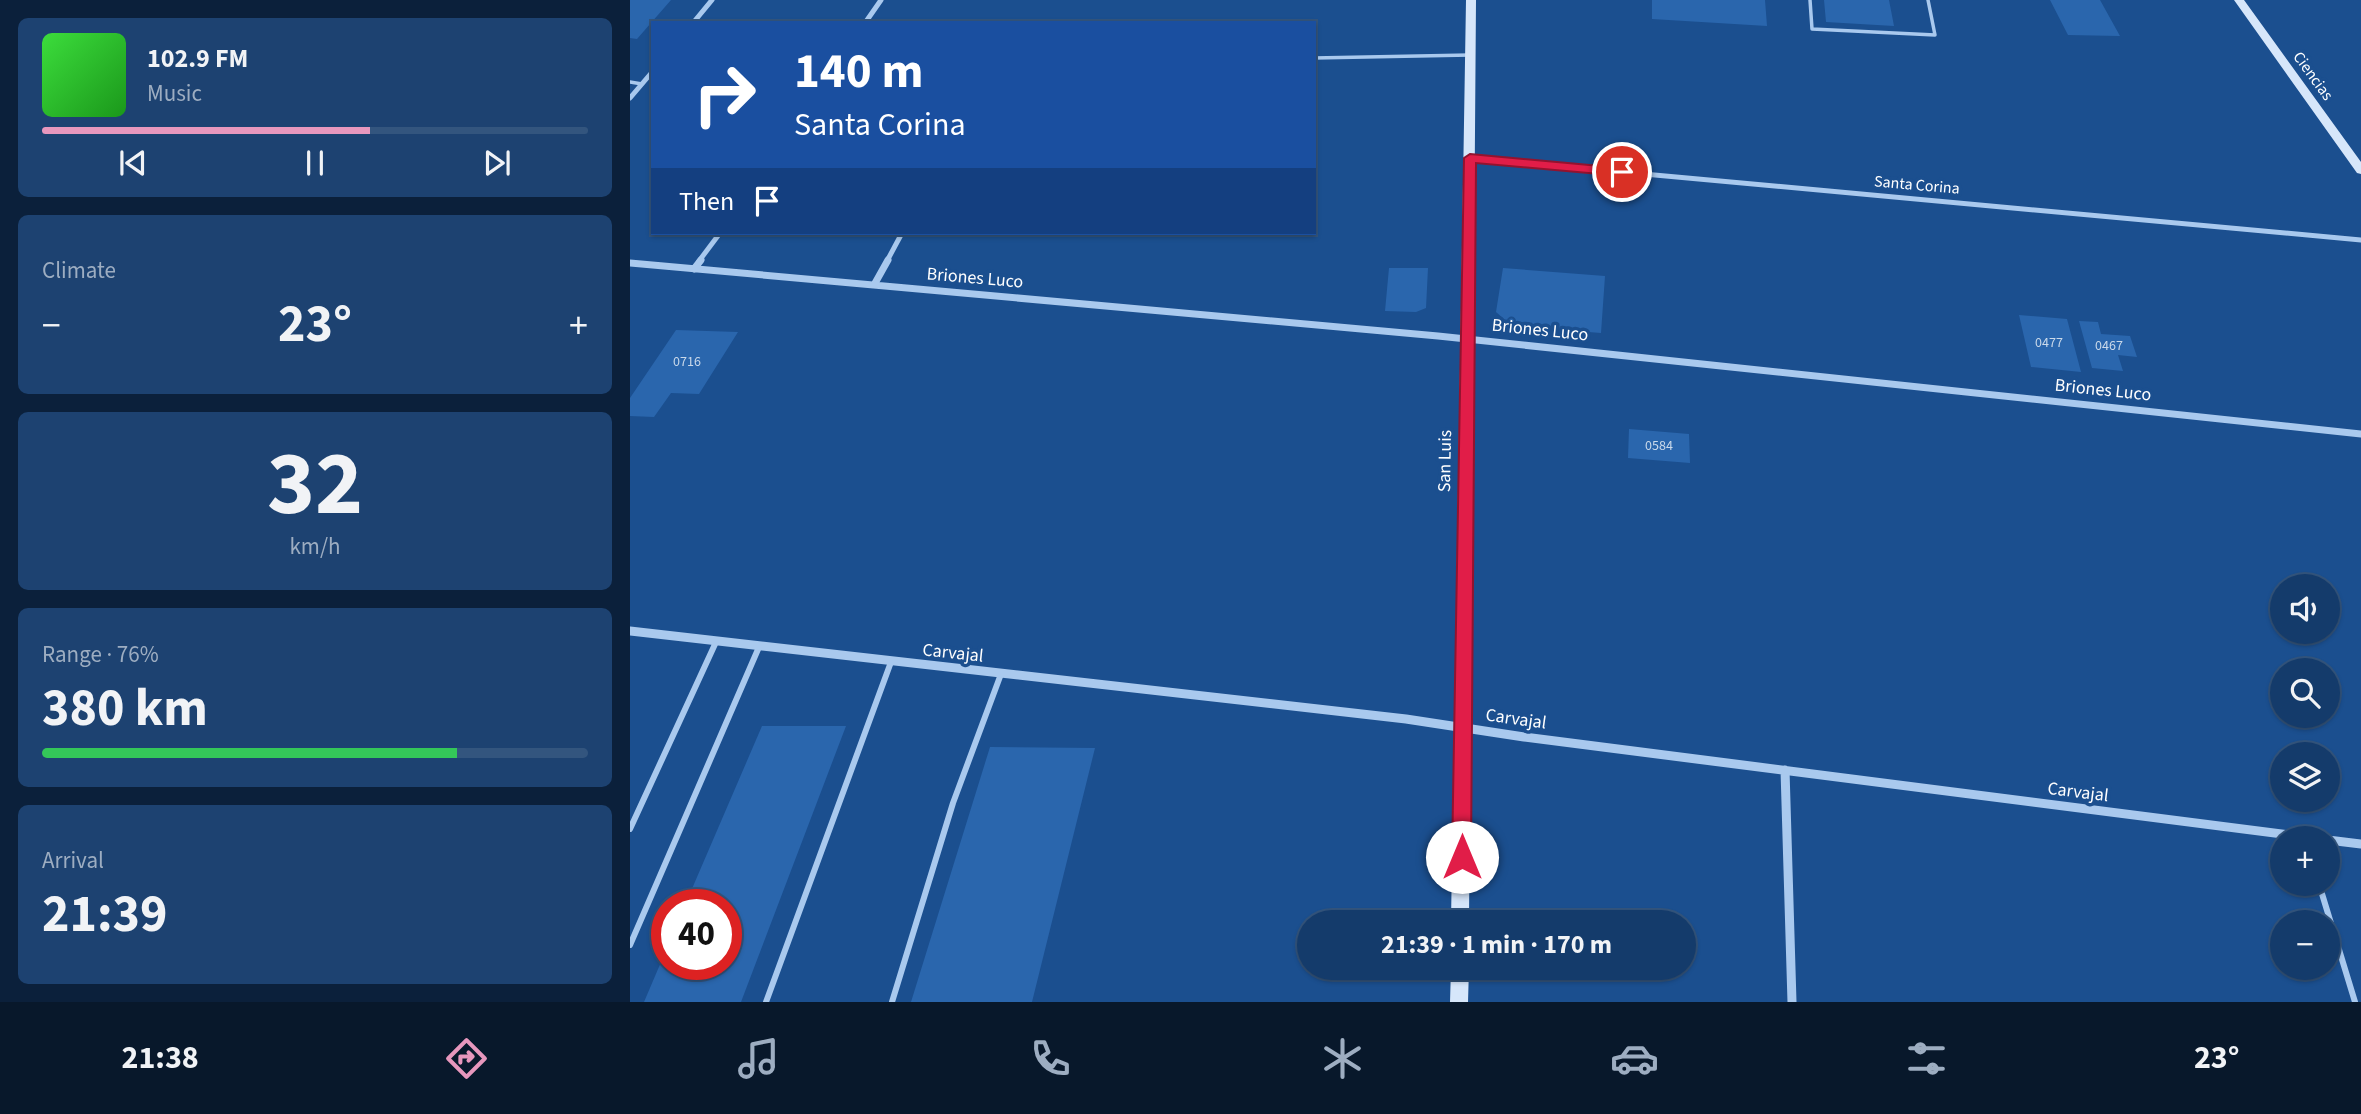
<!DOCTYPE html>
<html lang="en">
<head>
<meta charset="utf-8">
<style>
  :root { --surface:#143b6b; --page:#1d4271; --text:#f1f3f6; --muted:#9dadc1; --line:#33557e; --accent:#e797bd }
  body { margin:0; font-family:"Source Sans 3",sans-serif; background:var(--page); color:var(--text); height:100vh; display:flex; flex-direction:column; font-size:26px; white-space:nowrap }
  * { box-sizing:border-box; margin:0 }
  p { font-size:23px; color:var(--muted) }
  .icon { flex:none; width:38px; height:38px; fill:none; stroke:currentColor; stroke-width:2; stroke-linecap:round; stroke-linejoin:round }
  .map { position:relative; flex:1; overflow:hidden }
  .details { display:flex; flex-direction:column; gap:18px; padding:18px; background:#0b203b; width:630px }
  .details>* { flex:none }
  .banner { position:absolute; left:21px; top:21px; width:665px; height:214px; border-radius:0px; box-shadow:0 2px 5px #0004,0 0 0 2px var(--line); background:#1a4fa0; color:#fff; overflow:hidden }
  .fabs { position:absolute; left:1640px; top:574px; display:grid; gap:14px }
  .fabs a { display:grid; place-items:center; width:70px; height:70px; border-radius:50%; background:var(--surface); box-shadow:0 2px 5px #0004,0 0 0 2px var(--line); font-size:35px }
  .speed { position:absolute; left:21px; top:889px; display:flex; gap:14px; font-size:35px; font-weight:700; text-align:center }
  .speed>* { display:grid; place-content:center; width:91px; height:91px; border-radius:50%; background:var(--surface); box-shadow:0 2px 5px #0004,0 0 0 2px var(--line); line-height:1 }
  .speed .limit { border:10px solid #d22; background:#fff; color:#111 }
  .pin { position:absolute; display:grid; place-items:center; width:60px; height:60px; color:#fff; margin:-30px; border:4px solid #fff; border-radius:50%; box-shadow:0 2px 7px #0007 }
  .me { position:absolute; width:77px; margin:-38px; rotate:0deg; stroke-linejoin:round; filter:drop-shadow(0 0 5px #0008) }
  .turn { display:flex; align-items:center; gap:24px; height:147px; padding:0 28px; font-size:32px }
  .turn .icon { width:91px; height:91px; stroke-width:2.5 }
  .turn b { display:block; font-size:49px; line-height:60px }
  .then { display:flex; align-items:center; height:66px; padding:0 28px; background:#0003; gap:14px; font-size:26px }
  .big { font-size:52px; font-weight:700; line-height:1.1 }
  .details .widget { flex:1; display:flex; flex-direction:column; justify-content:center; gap:10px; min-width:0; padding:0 24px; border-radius:10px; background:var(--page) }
  .details .dial { align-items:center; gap:0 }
  .dial b { font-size:91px; line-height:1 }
  .song { display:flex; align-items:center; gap:21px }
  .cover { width:84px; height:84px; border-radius:10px; background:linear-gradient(135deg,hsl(120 70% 55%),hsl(120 70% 35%)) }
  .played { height:7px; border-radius:4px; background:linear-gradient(90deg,var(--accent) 60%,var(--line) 60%) }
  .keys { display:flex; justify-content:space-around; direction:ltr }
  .heat { display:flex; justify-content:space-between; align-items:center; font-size:38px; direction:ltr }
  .charge { height:10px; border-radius:5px; background:linear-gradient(90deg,#34c759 76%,var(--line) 0) }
  .trip { position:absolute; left:667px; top:910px; width:399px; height:70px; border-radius:35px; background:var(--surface); box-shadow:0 2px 5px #0004,0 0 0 2px var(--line); font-weight:700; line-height:70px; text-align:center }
  .menu { display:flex; height:112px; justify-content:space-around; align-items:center; background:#08182b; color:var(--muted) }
  .menu .icon { width:49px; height:49px }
  .menu .selected { color:var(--accent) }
  .menu b { font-size:32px; color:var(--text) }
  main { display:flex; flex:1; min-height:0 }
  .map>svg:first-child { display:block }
</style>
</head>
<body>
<main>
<section class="details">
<div class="widget">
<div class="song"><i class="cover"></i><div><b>102.9 FM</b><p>Music</p></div></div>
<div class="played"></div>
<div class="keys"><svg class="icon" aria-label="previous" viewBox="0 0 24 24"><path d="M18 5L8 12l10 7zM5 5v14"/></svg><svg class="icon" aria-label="pause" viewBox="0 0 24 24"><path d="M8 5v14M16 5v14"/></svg><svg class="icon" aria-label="next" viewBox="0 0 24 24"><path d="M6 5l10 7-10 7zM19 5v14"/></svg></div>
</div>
<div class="widget"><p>Climate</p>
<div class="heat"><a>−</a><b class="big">23°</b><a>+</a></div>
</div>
<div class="widget dial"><b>32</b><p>km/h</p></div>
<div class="widget"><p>Range · 76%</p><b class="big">380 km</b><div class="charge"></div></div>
<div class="widget"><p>Arrival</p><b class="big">21:39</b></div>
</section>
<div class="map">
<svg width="1731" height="1002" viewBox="0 0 1731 1002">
  <rect width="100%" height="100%" fill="#1b4f8f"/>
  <path fill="#2a66ad" d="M 0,0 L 41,0 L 7,39 L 0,38 Z
    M 1022,0 L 1135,0 L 1137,26 L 1022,19 Z
    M 1194,0 L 1259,0 L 1264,26 L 1196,22 Z
    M 1420,0 L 1470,0 L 1490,36 L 1438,35 Z
    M 759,268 L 798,268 L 796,308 L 786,312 L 755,311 Z
    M 873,268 L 975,276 L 971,333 L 882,326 L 866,312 Z
    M 1389,315 L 1437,319 L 1451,372 L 1401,367 Z
    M 1449,321 L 1468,322 L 1471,334 L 1500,336 L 1507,357 L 1488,355 L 1493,371 L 1462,368 Z
    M 46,330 L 108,332 L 69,394 L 41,393 L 24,417 L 0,416 L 0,398 Z
    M 999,429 L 1059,434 L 1060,463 L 998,458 Z
    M 132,726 L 216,726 L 111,1002 L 14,1002 L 37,948 L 37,964 L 96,964 L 96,905 L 55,905 Z
    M 360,747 L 465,748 L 402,1002 L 281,1002 Z"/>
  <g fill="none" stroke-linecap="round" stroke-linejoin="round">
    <path stroke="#a9c9ee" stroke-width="3.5" d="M 1180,0 L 1182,29 L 1305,35 L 1298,0
      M 684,58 L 840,55
      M 0,82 L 12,84"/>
    <path stroke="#a9c9ee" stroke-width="6" d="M 0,829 L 86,642
      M 1689,884 L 1725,1002
      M 0,945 L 129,647
      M 136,1002 L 261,662
      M 262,1002 L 323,803 L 371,674"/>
    <path stroke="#a9c9ee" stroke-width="5" d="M 63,23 L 82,0
      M 235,23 L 251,0
      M 0,98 L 23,71
      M 840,158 L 1731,240
      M 69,261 L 90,233
      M 257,261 L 272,233"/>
    <path stroke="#a9c9ee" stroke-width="7" d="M 0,263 L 808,336 L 1731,434
      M 64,269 L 71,260
      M 244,285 L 258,260"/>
    <path stroke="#a9c9ee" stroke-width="9" d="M 0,631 L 776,719 L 894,737 L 1684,838
      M 1155,770 L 1162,1002
      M 1698,840 L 1731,844"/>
    <path fill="#d6e6fa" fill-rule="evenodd" d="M 836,0 L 846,0 L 839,922 L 821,922 Z
      M 1604,0 L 1614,0 L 1731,162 L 1731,174 L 1727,173 Z
      M 821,968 L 839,968 L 838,1002 L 820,1002 Z"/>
  </g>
  <path fill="#e11d48" stroke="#92132f" stroke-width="2" d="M 840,154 L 992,168 L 998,172 L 992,176 L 846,163 L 841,857 L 839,864 L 832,867 L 825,864 L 822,857 L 834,158 Z"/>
  <g text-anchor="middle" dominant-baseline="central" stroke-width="7" stroke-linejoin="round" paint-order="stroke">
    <g font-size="14" fill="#cad9ea">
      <text x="1419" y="343">0477</text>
      <text x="1479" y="346">0467</text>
      <text x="57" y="362">0716</text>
      <text x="1029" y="446">0584</text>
    </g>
    <g font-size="16" fill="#fff" stroke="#1b4f8f">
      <text transform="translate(1683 76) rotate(54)">Ciencias</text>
      <text transform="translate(1287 185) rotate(5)">Santa Corina</text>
    </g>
    <g font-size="18" fill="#fff" stroke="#1b4f8f">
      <text transform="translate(345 278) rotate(5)">Briones Luco</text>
      <text transform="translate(910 330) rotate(6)">Briones Luco</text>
      <text transform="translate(1473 390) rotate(6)">Briones Luco</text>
      <text transform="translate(815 461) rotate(-89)">San Luis</text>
      <text transform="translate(323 653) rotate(6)">Carvajal</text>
      <text transform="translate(886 719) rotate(8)">Carvajal</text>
      <text transform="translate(1448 792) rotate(7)">Carvajal</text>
    </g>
  </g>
</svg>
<div class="fabs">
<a><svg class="icon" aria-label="sound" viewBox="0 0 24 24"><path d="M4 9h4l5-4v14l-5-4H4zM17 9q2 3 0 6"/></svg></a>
<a><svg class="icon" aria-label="search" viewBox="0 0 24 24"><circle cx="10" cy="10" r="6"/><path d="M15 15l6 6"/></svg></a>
<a><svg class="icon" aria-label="layers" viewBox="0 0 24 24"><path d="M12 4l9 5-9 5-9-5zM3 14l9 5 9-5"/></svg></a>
<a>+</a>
<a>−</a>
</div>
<div class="speed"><div class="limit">40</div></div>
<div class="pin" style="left:992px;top:172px;background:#d93025"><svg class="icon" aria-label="arrive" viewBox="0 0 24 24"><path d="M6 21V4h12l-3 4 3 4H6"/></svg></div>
<svg class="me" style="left:832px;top:857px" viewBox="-20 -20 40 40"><circle r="19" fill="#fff"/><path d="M0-13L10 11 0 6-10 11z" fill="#e11d48"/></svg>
<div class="trip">21:39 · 1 min · 170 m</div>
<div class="banner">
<div class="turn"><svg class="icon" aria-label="right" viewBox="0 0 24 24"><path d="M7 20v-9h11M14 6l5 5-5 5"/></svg><div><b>140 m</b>Santa Corina</div></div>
<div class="then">Then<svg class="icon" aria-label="arrive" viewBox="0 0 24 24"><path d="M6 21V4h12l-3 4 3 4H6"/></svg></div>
</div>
</div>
</main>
<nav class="menu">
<b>21:38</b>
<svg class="icon selected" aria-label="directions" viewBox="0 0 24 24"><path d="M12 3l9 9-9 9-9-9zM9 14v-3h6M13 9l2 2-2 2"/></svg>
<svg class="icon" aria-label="music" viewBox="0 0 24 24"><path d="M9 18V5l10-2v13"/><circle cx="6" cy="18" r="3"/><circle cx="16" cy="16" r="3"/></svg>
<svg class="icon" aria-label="phone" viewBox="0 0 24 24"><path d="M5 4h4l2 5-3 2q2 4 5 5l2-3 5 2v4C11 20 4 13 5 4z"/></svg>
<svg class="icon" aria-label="climate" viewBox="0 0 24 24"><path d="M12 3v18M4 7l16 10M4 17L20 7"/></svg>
<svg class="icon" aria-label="car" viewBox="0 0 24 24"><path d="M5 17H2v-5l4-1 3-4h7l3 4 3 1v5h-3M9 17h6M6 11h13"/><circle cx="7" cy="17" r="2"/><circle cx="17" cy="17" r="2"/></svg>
<svg class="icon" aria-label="filters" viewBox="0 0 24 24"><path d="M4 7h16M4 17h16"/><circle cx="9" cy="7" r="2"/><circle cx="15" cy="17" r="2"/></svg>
<b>23°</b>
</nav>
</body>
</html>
